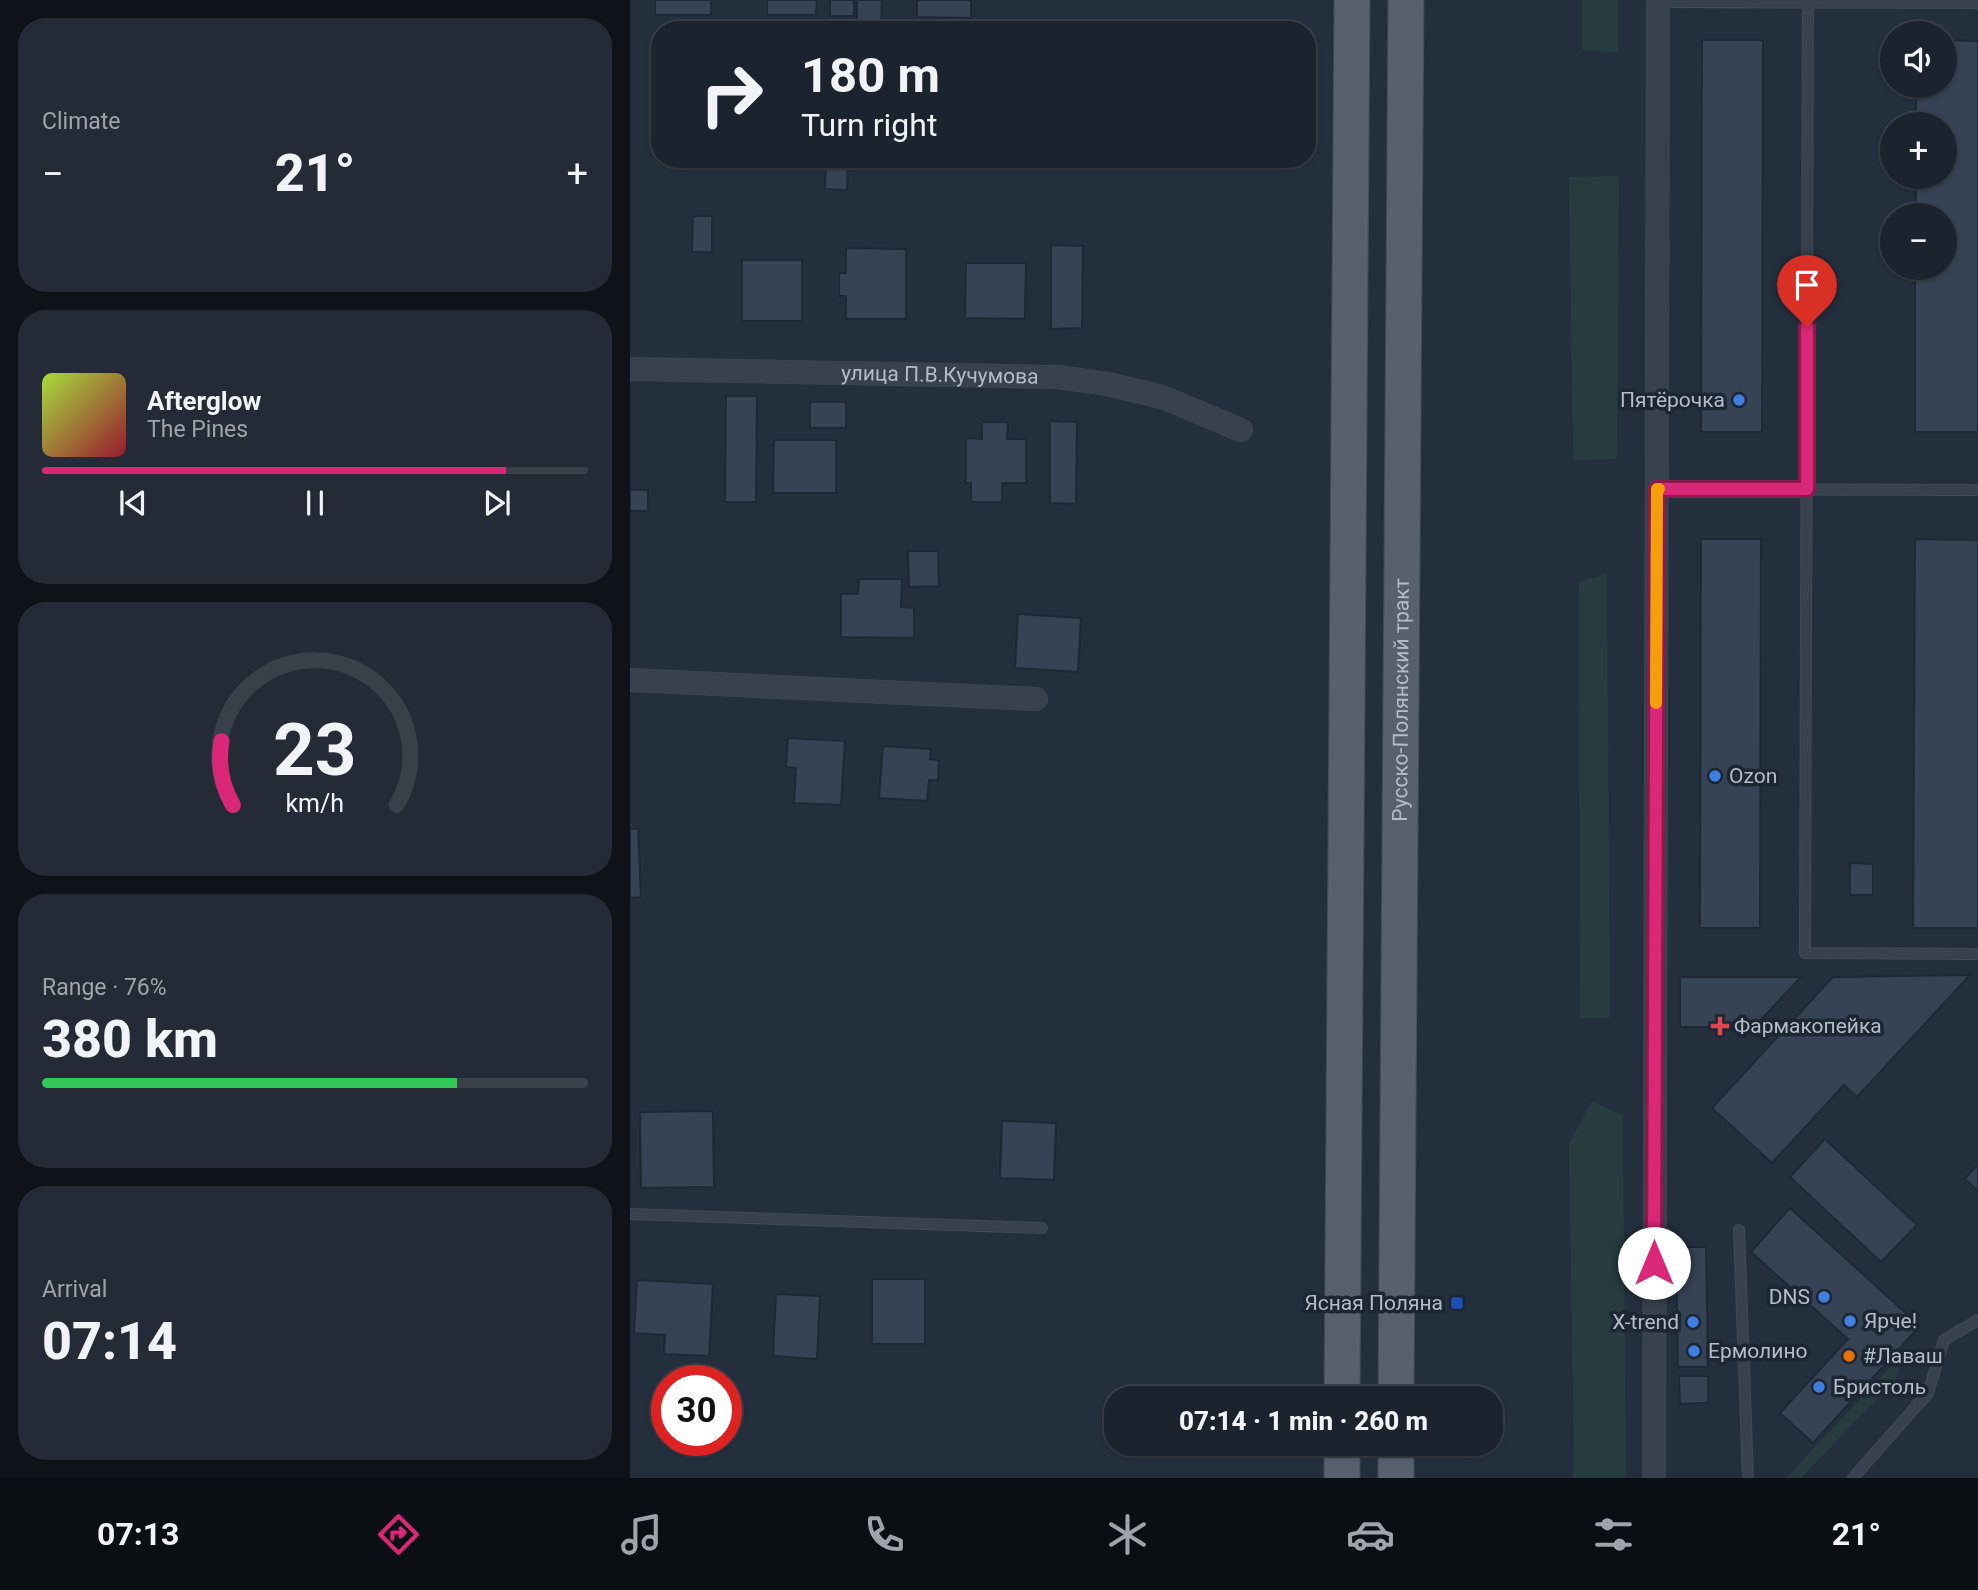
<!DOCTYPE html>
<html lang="en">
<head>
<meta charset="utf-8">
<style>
  :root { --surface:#1b232e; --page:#242b36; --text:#f1f3f6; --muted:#a0a4aa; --line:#39404a; --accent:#db2777 }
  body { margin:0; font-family:Roboto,sans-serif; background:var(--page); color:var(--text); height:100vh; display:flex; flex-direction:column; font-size:26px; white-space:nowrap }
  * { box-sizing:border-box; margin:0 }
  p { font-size:23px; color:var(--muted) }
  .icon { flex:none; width:38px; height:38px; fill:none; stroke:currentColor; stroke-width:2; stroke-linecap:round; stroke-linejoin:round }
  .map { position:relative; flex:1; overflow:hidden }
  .panel { display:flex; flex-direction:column; gap:18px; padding:18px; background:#0f1319; width:630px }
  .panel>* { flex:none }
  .hud { position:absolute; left:21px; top:21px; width:665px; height:147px; border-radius:28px; box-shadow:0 2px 5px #0004,0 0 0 2px var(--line); background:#1b232e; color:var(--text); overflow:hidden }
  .tools { position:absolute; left:1250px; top:21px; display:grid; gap:14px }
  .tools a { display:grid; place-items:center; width:77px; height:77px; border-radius:50%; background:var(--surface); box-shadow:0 2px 5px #0004,0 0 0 2px var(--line); font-size:35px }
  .speed { position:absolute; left:21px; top:1365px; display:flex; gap:14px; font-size:35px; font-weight:700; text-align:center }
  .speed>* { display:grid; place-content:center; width:91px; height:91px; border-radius:50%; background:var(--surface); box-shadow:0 2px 5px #0004,0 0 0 2px var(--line); line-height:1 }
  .speed .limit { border:10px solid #d22; background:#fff; color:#111 }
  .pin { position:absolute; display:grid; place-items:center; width:60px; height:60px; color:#fff; margin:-72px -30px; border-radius:50% 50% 50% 0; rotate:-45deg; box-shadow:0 0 7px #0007 }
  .pin .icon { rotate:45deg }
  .me { position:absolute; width:77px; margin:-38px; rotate:0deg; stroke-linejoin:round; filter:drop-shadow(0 0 5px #0008) }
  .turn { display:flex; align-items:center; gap:24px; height:147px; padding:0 35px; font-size:32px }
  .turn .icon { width:91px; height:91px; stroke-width:2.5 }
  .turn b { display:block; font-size:49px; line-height:60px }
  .big { font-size:52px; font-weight:800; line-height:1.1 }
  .panel .widget { flex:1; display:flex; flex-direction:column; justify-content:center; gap:10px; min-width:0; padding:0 24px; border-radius:28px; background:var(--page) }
  .panel .dial { align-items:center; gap:0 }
  .dial svg { height:182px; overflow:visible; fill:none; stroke:var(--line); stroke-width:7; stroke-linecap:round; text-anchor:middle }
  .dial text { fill:var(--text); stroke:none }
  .song { display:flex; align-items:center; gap:21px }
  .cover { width:84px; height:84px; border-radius:10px; background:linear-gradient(135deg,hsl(80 70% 55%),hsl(350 70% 35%)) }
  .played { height:7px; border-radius:4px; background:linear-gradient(90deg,var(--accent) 85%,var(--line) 85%) }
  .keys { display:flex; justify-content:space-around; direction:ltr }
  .heat { display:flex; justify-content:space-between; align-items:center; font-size:38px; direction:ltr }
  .charge { height:10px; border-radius:5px; background:linear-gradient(90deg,#34c759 76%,var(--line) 0) }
  .trip { position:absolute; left:474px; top:1386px; width:399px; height:70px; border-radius:28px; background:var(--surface); box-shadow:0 2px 5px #0004,0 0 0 2px var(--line); font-weight:800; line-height:70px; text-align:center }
  .tabs { display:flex; height:112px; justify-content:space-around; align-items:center; background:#0b0e12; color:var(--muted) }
  .tabs .icon { width:49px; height:49px }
  .tabs .current { color:var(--accent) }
  .tabs b { font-size:32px; color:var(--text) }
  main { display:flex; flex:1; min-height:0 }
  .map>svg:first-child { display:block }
</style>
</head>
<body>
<main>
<section class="panel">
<div class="widget"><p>Climate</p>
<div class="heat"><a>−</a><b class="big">21°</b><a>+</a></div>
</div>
<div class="widget">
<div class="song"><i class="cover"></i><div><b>Afterglow</b><p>The Pines</p></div></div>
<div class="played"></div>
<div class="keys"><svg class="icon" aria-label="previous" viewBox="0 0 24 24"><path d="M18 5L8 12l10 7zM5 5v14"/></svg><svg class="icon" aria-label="pause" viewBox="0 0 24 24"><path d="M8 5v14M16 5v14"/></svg><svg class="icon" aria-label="next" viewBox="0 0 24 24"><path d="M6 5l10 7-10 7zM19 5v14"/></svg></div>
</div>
<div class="widget dial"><svg viewBox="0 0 100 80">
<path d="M14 69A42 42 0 1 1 86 69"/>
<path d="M14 69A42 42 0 0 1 9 41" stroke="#db2777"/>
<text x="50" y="56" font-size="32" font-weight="700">23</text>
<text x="50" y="72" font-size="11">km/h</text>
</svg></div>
<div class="widget"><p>Range · 76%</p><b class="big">380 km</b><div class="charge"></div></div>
<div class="widget"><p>Arrival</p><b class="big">07:14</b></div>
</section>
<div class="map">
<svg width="1348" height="1478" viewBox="0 0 1348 1478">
  <rect width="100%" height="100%" fill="#242f3e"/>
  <path fill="#263c3f" d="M 952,0 L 988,0 L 988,52 L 952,50 Z
    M 989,176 L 987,459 L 943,460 L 939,177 Z
    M 977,573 L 980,1018 L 950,1018 L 949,582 Z
    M 962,1101 L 993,1116 L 996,1478 L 944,1478 L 939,1144 Z
    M 1268,1366 L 1269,1371 L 1264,1381 L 1171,1478 L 1156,1478 L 1260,1367 Z"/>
  <path fill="#364354" stroke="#1f2835" stroke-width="2" d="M 25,0 L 81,0 L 81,15 L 25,15 Z
    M 137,0 L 187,0 L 186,15 L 137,15 Z
    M 200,0 L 224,0 L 224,16 L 200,16 Z
    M 227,0 L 252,0 L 251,30 L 227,30 Z
    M 287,0 L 341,0 L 341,18 L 287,17 Z
    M 1072,40 L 1133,40 L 1132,432 L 1071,432 Z
    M 1314,40 L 1348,41 L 1348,432 L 1285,432 L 1285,268 L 1314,268 L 1314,215 L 1286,215 L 1286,177 L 1314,177 L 1314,124 L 1286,124 L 1286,86 L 1314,86 Z
    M 196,160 L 218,160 L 217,190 L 195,189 Z
    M 63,216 L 82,216 L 82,252 L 62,252 Z
    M 421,245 L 453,246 L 452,328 L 421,329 Z
    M 216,248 L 276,249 L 276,319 L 216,319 L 216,296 L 209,296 L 209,273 L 216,273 Z
    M 112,260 L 172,260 L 172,321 L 112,321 Z
    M 336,263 L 396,263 L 395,319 L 335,318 Z
    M 96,396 L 127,396 L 126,502 L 95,502 Z
    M 180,402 L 216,402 L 216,428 L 180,428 Z
    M 420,421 L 447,422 L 446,504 L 420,503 Z
    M 352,422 L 378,422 L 377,439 L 396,439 L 396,483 L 372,483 L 372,502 L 341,502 L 341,483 L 336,483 L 336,438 L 352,439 Z
    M 144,440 L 206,440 L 206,493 L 143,493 Z
    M 0,490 L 18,490 L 18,511 L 0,511 Z
    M 1071,539 L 1131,539 L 1130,928 L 1070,928 Z
    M 1285,539 L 1348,540 L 1348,928 L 1283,928 Z
    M 278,551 L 308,551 L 309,586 L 279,587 Z
    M 229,579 L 272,579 L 271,607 L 284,608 L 284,638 L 211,637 L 211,594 L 228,594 Z
    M 388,614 L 451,618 L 448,672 L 385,668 Z
    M 158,738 L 215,741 L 211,805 L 164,803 L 166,768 L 156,767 Z
    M 253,746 L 301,749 L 300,759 L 309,760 L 308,780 L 299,780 L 297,801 L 249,798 Z
    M 0,829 L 8,829 L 11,897 L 0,898 Z
    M 1220,863 L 1243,864 L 1243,895 L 1220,895 Z
    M 1340,975 L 1227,1097 L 1214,1085 L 1142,1163 L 1082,1108 L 1203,977 Z
    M 1050,977 L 1171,977 L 1124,1027 L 1050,1027 Z
    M 83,1111 L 84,1187 L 11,1188 L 10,1112 Z
    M 372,1121 L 426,1123 L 424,1180 L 370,1178 Z
    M 1195,1139 L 1287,1225 L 1251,1262 L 1160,1177 Z
    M 1348,1164 L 1348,1191 L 1335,1179 Z
    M 1160,1208 L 1290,1326 L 1183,1443 L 1150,1413 L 1218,1339 L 1121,1252 Z
    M 1046,1247 L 1076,1247 L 1078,1367 L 1048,1367 Z
    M 242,1279 L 295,1279 L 295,1344 L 242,1344 Z
    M 7,1280 L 83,1284 L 79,1356 L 34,1354 L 35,1335 L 4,1333 Z
    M 146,1294 L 190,1296 L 187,1359 L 143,1356 Z
    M 1049,1376 L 1078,1376 L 1078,1403 L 1050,1404 Z"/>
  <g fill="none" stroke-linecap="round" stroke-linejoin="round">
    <defs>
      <path id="lane" d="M 1178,0 L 1175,953 L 1348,954
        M 1028,2 L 1348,3
        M 1027,489 L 1348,490
        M 0,1214 L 412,1228
        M 1109,1230 L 1118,1478
        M 1223,1478 L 1298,1393 L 1314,1340 L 1348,1320"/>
      <g id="street">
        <path id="s1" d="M 0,369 L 428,377 L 478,384 L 532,397 L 611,430"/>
        <path d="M 0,680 L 406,699"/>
        <path d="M 1024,1478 L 1028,0"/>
      </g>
      <g id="primary">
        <path d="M 712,1398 L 722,0"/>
        <path id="s2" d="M 766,1398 L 776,0"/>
        <path d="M 712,1478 L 712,1444"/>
        <path d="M 766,1478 L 766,1444"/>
      </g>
    </defs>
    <use href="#lane" stroke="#414a57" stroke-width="12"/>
    <use href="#street" stroke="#414a57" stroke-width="24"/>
    <use href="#primary" stroke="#414a57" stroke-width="37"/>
    <use href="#lane" stroke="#38414e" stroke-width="10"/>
    <use href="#street" stroke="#38414e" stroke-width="23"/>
    <use href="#primary" stroke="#56606e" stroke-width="35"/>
  </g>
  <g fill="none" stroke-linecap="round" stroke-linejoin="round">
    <defs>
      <path id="route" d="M 1024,1263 L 1027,489 L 1177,489 L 1177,327"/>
    </defs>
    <use href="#route" stroke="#8e194d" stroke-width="18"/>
    <use href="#route" stroke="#db2777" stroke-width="12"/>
    <path stroke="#f59e0b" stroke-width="12" d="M 1026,703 L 1027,489 L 1029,489"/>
  </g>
  <g fill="#3f7fe0" stroke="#1d2633" stroke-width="2.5">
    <circle cx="1109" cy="400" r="7"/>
    <circle cx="1085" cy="776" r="7"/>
    <circle cx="1194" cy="1297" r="7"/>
    <circle cx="1220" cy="1321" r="7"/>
    <circle cx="1063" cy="1322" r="7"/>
    <circle cx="1064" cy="1351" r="7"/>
    <circle cx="1189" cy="1387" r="7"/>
  </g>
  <path fill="#e0444e" stroke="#1d2633" stroke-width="2.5" d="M1086.5 1015.5h7v7h7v7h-7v7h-7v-7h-7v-7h7z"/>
  <rect fill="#1a4fb4" stroke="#1d2633" stroke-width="2.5" x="820" y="1296" width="14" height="14" rx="3.5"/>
  <circle fill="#e8710a" stroke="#1d2633" stroke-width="2.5" cx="1219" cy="1356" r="7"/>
  <g text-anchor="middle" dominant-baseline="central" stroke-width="7" stroke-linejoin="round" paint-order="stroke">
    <g font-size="21" fill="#b4bcc9" stroke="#1d2633">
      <text stroke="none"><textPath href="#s1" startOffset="310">улица П.В.Кучумова</textPath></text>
      <text stroke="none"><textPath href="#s2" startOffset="698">Русско-Полянский тракт</textPath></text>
    </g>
    <g font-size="21" fill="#b4bcc9" stroke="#1d2633" text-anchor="start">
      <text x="1095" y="400" text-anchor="end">Пятёрочка</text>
      <text x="1099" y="776">Ozon</text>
      <text x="1104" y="1026">Фармакопейка</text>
      <text x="1180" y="1297" text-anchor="end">DNS</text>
      <text x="813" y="1303" text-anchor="end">Ясная Поляна</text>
      <text x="1234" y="1321">Ярче!</text>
      <text x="1049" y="1322" text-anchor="end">X-trend</text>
      <text x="1078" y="1351">Ермолино</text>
      <text x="1233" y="1356">#Лаваш</text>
      <text x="1203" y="1387">Бристоль</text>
    </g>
  </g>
</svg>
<div class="tools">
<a><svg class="icon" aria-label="sound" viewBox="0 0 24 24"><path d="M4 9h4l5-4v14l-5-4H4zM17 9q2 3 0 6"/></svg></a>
<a>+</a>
<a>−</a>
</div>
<div class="speed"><div class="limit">30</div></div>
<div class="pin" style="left:1177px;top:327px;background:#d93025"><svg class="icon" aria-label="arrive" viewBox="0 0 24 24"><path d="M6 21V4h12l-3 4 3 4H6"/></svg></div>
<svg class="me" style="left:1024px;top:1263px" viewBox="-20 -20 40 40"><circle r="19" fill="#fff"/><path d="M0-13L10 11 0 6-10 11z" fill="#db2777"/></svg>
<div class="trip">07:14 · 1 min · 260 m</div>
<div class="hud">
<div class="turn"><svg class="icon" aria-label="right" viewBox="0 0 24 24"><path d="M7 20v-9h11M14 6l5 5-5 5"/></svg><div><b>180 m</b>Turn right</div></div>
</div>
</div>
</main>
<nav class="tabs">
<b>07:13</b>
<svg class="icon current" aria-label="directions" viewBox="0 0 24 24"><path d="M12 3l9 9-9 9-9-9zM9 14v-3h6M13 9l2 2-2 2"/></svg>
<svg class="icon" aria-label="music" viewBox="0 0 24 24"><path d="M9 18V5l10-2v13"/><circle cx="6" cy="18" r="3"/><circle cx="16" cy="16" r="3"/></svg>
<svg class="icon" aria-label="phone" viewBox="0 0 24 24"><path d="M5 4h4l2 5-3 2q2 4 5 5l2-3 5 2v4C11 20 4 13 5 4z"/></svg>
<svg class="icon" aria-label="climate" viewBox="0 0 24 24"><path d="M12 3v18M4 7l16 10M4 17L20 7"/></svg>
<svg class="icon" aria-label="car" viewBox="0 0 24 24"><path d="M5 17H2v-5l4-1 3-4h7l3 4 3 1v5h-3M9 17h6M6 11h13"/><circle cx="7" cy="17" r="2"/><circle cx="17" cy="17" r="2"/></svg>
<svg class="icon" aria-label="filters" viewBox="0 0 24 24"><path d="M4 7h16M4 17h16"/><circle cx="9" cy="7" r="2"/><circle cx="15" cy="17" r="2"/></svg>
<b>21°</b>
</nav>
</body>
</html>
